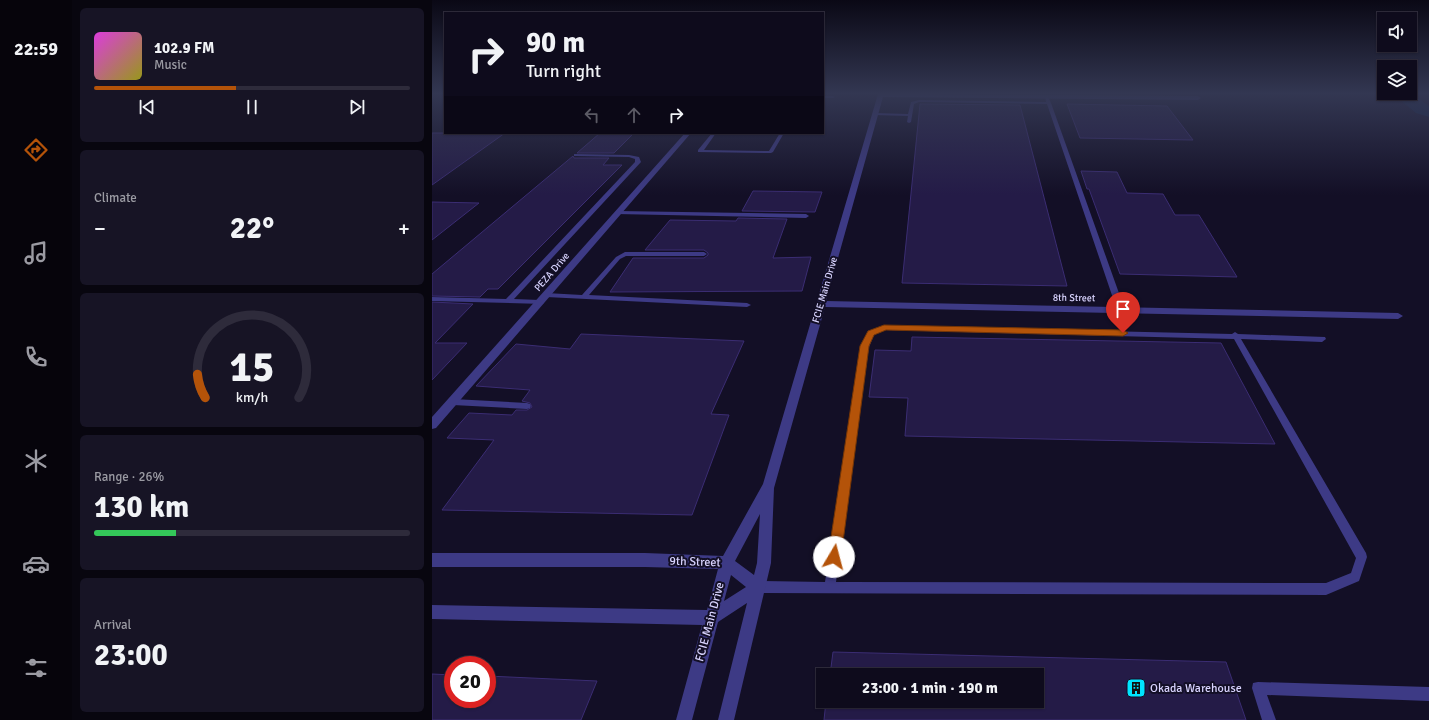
<!DOCTYPE html>
<html lang="en">
<head>
<meta charset="utf-8">
<style>
  :root { --surface:#0e0b1c; --page:#171425; --text:#f1f3f6; --muted:#9b9ba3; --line:#2e2b3b; --accent:#b45309 }
  body { margin:0; font-family:Signika,sans-serif; background:var(--page); color:var(--text); height:100vh; display:flex; flex-direction:column; font-size:15px; white-space:nowrap }
  * { box-sizing:border-box; margin:0 }
  p { font-size:13px; color:var(--muted) }
  .icon { flex:none; width:22px; height:22px; fill:none; stroke:currentColor; stroke-width:2; stroke-linecap:round; stroke-linejoin:round }
  .map { position:relative; flex:1; overflow:hidden }
  .sheet { display:flex; flex-direction:column; gap:8px; padding:8px; background:#08060f; width:360px }
  .sheet>* { flex:none }
  .banner { position:absolute; left:12px; top:12px; width:380px; height:122px; border-radius:0px; box-shadow:0 1px 3px #0004,0 0 0 1px var(--line); background:#0e0b1c; color:var(--text); overflow:hidden }
  .buttons { position:absolute; left:945px; top:12px; display:grid; gap:8px }
  .buttons a { display:grid; place-items:center; width:40px; height:40px; border-radius:0px; background:var(--surface); box-shadow:0 1px 3px #0004,0 0 0 1px var(--line); font-size:20px }
  .speed { position:absolute; left:12px; top:656px; display:flex; gap:8px; font-size:20px; font-weight:700; text-align:center }
  .speed>* { display:grid; place-content:center; width:52px; height:52px; border-radius:50%; background:var(--surface); box-shadow:0 1px 3px #0004,0 0 0 1px var(--line); line-height:1 }
  .speed .limit { border:6px solid #d22; background:#fff; color:#111 }
  .pin { position:absolute; display:grid; place-items:center; width:34px; height:34px; color:#fff; margin:-41px -17px; border-radius:50% 50% 50% 0; rotate:-45deg; box-shadow:0 0 4px #0007 }
  .pin .icon { rotate:45deg }
  .me { position:absolute; width:44px; margin:-22px; rotate:8deg; stroke-linejoin:round; filter:drop-shadow(0 0 3px #0008) }
  .turn { display:flex; align-items:center; gap:14px; height:84px; padding:0 16px; font-size:18px }
  .turn .icon { width:52px; height:52px; stroke-width:2.5 }
  .turn b { display:block; font-size:28px; line-height:34px }
  .lanes { display:flex; align-items:center; height:38px; padding:0 16px; background:#0003; justify-content:center; gap:20px; direction:ltr }
  .lanes .off { opacity:.35 }
  .big { font-size:30px; font-weight:700; line-height:1.1 }
  .sheet .card { flex:1; display:flex; flex-direction:column; justify-content:center; gap:6px; min-width:0; padding:0 14px; border-radius:6px; background:var(--page) }
  .sheet .dial { align-items:center; gap:0 }
  .dial svg { height:104px; overflow:visible; fill:none; stroke:var(--line); stroke-width:7; stroke-linecap:round; text-anchor:middle }
  .dial text { fill:var(--text); stroke:none }
  .song { display:flex; align-items:center; gap:12px }
  .cover { width:48px; height:48px; border-radius:6px; background:linear-gradient(135deg,hsl(300 70% 55%),hsl(60 70% 35%)) }
  .played { height:4px; border-radius:2px; background:linear-gradient(90deg,var(--accent) 45%,var(--line) 45%) }
  .keys { display:flex; justify-content:space-around; direction:ltr }
  .heat { display:flex; justify-content:space-between; align-items:center; font-size:22px; direction:ltr }
  .charge { height:6px; border-radius:3px; background:linear-gradient(90deg,#34c759 26%,var(--line) 0) }
  .trip { position:absolute; left:384px; top:668px; width:228px; height:40px; border-radius:0px; background:var(--surface); box-shadow:0 1px 3px #0004,0 0 0 1px var(--line); font-weight:700; line-height:40px; text-align:center }
  main { display:flex; flex:1; min-height:0 }
  .menu { display:flex; flex-direction:column; width:72px; justify-content:space-around; align-items:center; background:#06040b; color:var(--muted) }
  .menu .icon { width:28px; height:28px }
  .menu .active { color:var(--accent) }
  .menu b { font-size:18px; color:var(--text) }
  .map>svg:first-child { display:block }
</style>
</head>
<body>
<main>
<nav class="menu">
<b>22:59</b>
<svg class="icon active" aria-label="directions" viewBox="0 0 24 24"><path d="M12 3l9 9-9 9-9-9zM9 14v-3h6M13 9l2 2-2 2"/></svg>
<svg class="icon" aria-label="music" viewBox="0 0 24 24"><path d="M9 18V5l10-2v13"/><circle cx="6" cy="18" r="3"/><circle cx="16" cy="16" r="3"/></svg>
<svg class="icon" aria-label="phone" viewBox="0 0 24 24"><path d="M5 4h4l2 5-3 2q2 4 5 5l2-3 5 2v4C11 20 4 13 5 4z"/></svg>
<svg class="icon" aria-label="climate" viewBox="0 0 24 24"><path d="M12 3v18M4 7l16 10M4 17L20 7"/></svg>
<svg class="icon" aria-label="car" viewBox="0 0 24 24"><path d="M5 17H2v-5l4-1 3-4h7l3 4 3 1v5h-3M9 17h6M6 11h13"/><circle cx="7" cy="17" r="2"/><circle cx="17" cy="17" r="2"/></svg>
<svg class="icon" aria-label="filters" viewBox="0 0 24 24"><path d="M4 7h16M4 17h16"/><circle cx="9" cy="7" r="2"/><circle cx="15" cy="17" r="2"/></svg>
</nav>
<section class="sheet">
<div class="card">
<div class="song"><i class="cover"></i><div><b>102.9 FM</b><p>Music</p></div></div>
<div class="played"></div>
<div class="keys"><svg class="icon" aria-label="previous" viewBox="0 0 24 24"><path d="M18 5L8 12l10 7zM5 5v14"/></svg><svg class="icon" aria-label="pause" viewBox="0 0 24 24"><path d="M8 5v14M16 5v14"/></svg><svg class="icon" aria-label="next" viewBox="0 0 24 24"><path d="M6 5l10 7-10 7zM19 5v14"/></svg></div>
</div>
<div class="card"><p>Climate</p>
<div class="heat"><a>−</a><b class="big">22°</b><a>+</a></div>
</div>
<div class="card dial"><svg viewBox="0 0 100 80">
<path d="M14 69A42 42 0 1 1 86 69"/>
<path d="M14 69A42 42 0 0 1 8 51" stroke="#b45309"/>
<text x="50" y="56" font-size="32" font-weight="700">15</text>
<text x="50" y="72" font-size="11">km/h</text>
</svg></div>
<div class="card"><p>Range · 26%</p><b class="big">130 km</b><div class="charge"></div></div>
<div class="card"><p>Arrival</p><b class="big">23:00</b></div>
</section>
<div class="map">
<svg width="997" height="720" viewBox="0 0 997 720">
  <rect width="100%" height="100%" fill="#130f26"/>
  <g fill="none" stroke-linecap="round" stroke-linejoin="round">
    <path fill="#0c2248" fill-rule="evenodd" d="M 961,94 L 980,94 L 997,106 L 997,117 L 984,113 Z"/>
  </g>
  <path fill="#241b47" stroke="#3b2d73" d="M 488,104 L 588,105 L 635,286 L 470,283 Z
    M 635,104 L 735,106 L 761,140 L 648,138 Z
    M 0,133 L 73,133 L 0,185 Z
    M 168,133 L 202,133 L 182,153 L 145,153 Z
    M 141,156 L 142,158 L 177,158 L 171,165 L 190,165 L 66,289 L 56,289 L 48,297 L 0,296 L 0,274 Z
    M 649,171 L 685,172 L 695,193 L 731,194 L 743,215 L 767,215 L 805,277 L 688,274 L 657,189 L 655,189 Z
    M 321,191 L 390,192 L 383,212 L 310,211 Z
    M 0,202 L 47,203 L 0,240 Z
    M 306,218 L 355,219 L 341,258 L 379,257 L 370,291 L 178,292 L 201,258 L 272,258 L 276,255 L 276,253 L 272,250 L 213,250 L 238,220 L 304,221 Z
    M 0,302 L 41,304 L 3,343 L 35,343 L 0,380 Z
    M 149,334 L 312,341 L 279,414 L 297,415 L 260,515 L 10,510 L 62,440 L 15,438 L 37,413 L 80,415 L 84,410 L 95,410 L 100,407 L 98,403 L 90,401 L 98,390 L 44,386 L 84,344 L 138,349 Z
    M 480,337 L 789,343 L 843,444 L 473,436 L 476,398 L 437,397 L 443,350 L 479,351 Z
    M 401,652 L 794,662 L 814,720 L 392,720 L 394,701 L 605,701 L 605,675 L 398,675 Z
    M 0,674 L 21,675 L 21,699 L 55,699 L 55,676 L 165,681 L 149,720 L 0,720 Z"/>
  <g fill="none" stroke-linecap="round" stroke-linejoin="round">
    <path fill="#3d3a85" fill-rule="evenodd" d="M 613,95 L 615,95 L 619,103 L 693,310 L 692,312 L 686,312 L 685,310 L 615,104 L 487,102 L 482,104 L 479,122 L 477,123 L 475,122 L 476,116 L 443,115 L 441,114 L 443,113 L 476,114 L 479,102 L 487,100 L 614,102 Z
      M 391,96 L 401,96 L 403,97 L 401,98 L 391,98 Z
      M 280,133 L 284,133 L 272,150 L 337,151 L 348,133 L 352,133 L 341,152 L 339,153 L 266,152 L 266,150 Z
      M 142,154 L 197,155 L 207,157 L 209,162 L 82,299 L 108,300 L 111,300 L 112,302 L 111,304 L 0,301 L 0,297 L 74,299 L 203,162 L 203,159 L 197,157 L 144,156 L 142,156 Z
      M 186,211 L 374,214 L 377,216 L 374,218 L 184,214 L 183,213 Z
      M 193,252 L 272,252 L 275,254 L 272,256 L 194,256 L 188,259 L 157,295 L 315,303 L 319,305 L 315,307 L 114,297 L 110,295 L 114,293 L 150,295 L 184,257 Z
      M 452,326 L 800,334 L 803,332 L 806,334 L 893,337 L 894,339 L 890,342 L 809,339 L 934,553 L 935,557 L 927,581 L 894,595 L 326,593 L 322,591 L 320,587 L 322,583 L 326,581 L 393,582 L 429,347 L 436,331 ZM 453,330 L 802,339 L 924,558 L 919,573 L 894,583 L 404,582 L 437,347 L 442,335 Z
      M 21,399 L 95,403 L 98,404 L 99,406 L 98,408 L 95,409 L 21,405 L 18,404 L 17,402 L 18,400 Z
      M 826,682 L 997,687 L 997,701 L 835,695 L 844,720 L 830,720 L 820,688 L 821,683 Z"/>
    <path fill="#3d3a85" fill-rule="evenodd" d="M 446,94 L 766,96 L 769,98 L 766,100 L 451,97 L 394,301 L 966,313 L 971,316 L 966,319 L 393,307 L 342,488 L 339,563 L 302,720 L 286,720 L 315,603 L 286,622 L 260,720 L 244,720 L 270,625 L 0,619 L 0,605 L 275,610 L 286,569 L 213,567 L 0,567 L 0,553 L 213,553 L 291,556 L 331,484 ZM 328,514 L 325,563 L 322,575 L 303,561 ZM 299,575 L 314,587 L 292,601 Z
      M 253,133 L 259,133 L 4,428 L 0,429 L 0,417 Z"/>
  </g>
  <linearGradient id="sky" x2="0" y2="1"><stop stop-color="#0a0815"/><stop offset="0.48" stop-color="#333752"/><stop offset="1" stop-color="#333752" stop-opacity="0"/></linearGradient>
  <rect width="997" height="195" fill="url(#sky)"/>
  <path fill="#b45309" stroke="#753606" d="M 452,325 L 691,330 L 696,333 L 691,336 L 454,330 L 442,335 L 437,346 L 409,557 L 407,561 L 402,563 L 398,561 L 396,557 L 428,346 L 436,331 Z"/>
  <defs>
    <symbol id="building-square" viewBox="-11 -11 22 22"><rect x="-9" y="-9" width="18" height="18" rx="4" fill="#00e5ff" stroke="#130f26"/><path d="M-4-6H4V6H1V3H-1V6H-4ZM-2.5-4.3h1.7v1.8h-1.7ZM.8-4.3h1.7v1.8H.8ZM-2.5-1h1.7V.8h-1.7ZM.8-1h1.7V.8H.8Z" fill="#111"/></symbol>
  </defs>
  <g fill-rule="evenodd">
    <use href="#building-square" x="693" y="677" width="22" height="22"/>
  </g>
  <g text-anchor="middle" dominant-baseline="central" stroke-width="4" stroke-linejoin="round" paint-order="stroke">
    <g font-size="10" fill="#d9d4ff" stroke="#130f26">
      <text transform="translate(120 272) rotate(-49)">PEZA Drive</text>
      <text transform="translate(393 290) rotate(-74)">FCIE Main Drive</text>
      <text transform="translate(642 298) rotate(1)">8th Street</text>
    </g>
    <g font-size="12" fill="#d9d4ff" stroke="#130f26">
      <text transform="translate(263 562) rotate(2)">9th Street</text>
      <text transform="translate(278 622) rotate(-75)">FCIE Main Drive</text>
    </g>
    <g font-size="12" fill="#d9d4ff" stroke="#130f26" text-anchor="start">
      <text x="718" y="688">Okada Warehouse</text>
    </g>
  </g>
</svg>
<div class="buttons">
<a><svg class="icon" aria-label="sound" viewBox="0 0 24 24"><path d="M4 9h4l5-4v14l-5-4H4zM17 9q2 3 0 6"/></svg></a>
<a><svg class="icon" aria-label="layers" viewBox="0 0 24 24"><path d="M12 4l9 5-9 5-9-5zM3 14l9 5 9-5"/></svg></a>
</div>
<div class="speed"><div class="limit">20</div></div>
<div class="pin" style="left:691px;top:333px;background:#d93025"><svg class="icon" aria-label="arrive" viewBox="0 0 24 24"><path d="M6 21V4h12l-3 4 3 4H6"/></svg></div>
<svg class="me" style="left:402px;top:557px" viewBox="-20 -20 40 40"><circle r="19" fill="#fff"/><path d="M0-13L10 11 0 6-10 11z" fill="#b45309"/></svg>
<div class="trip">23:00 · 1 min · 190 m</div>
<div class="banner">
<div class="turn"><svg class="icon" aria-label="right" viewBox="0 0 24 24"><path d="M7 20v-9h11M14 6l5 5-5 5"/></svg><div><b>90 m</b>Turn right</div></div>
<div class="lanes"><svg class="icon off" aria-label="left" viewBox="0 0 24 24"><path d="M17 20v-9H6M10 6l-5 5 5 5"/></svg><svg class="icon off" aria-label="ahead" viewBox="0 0 24 24"><path d="M12 20V5M6 11l6-6 6 6"/></svg><svg class="icon" aria-label="right" viewBox="0 0 24 24"><path d="M7 20v-9h11M14 6l5 5-5 5"/></svg></div>
</div>
</div>
</main>
</body>
</html>
